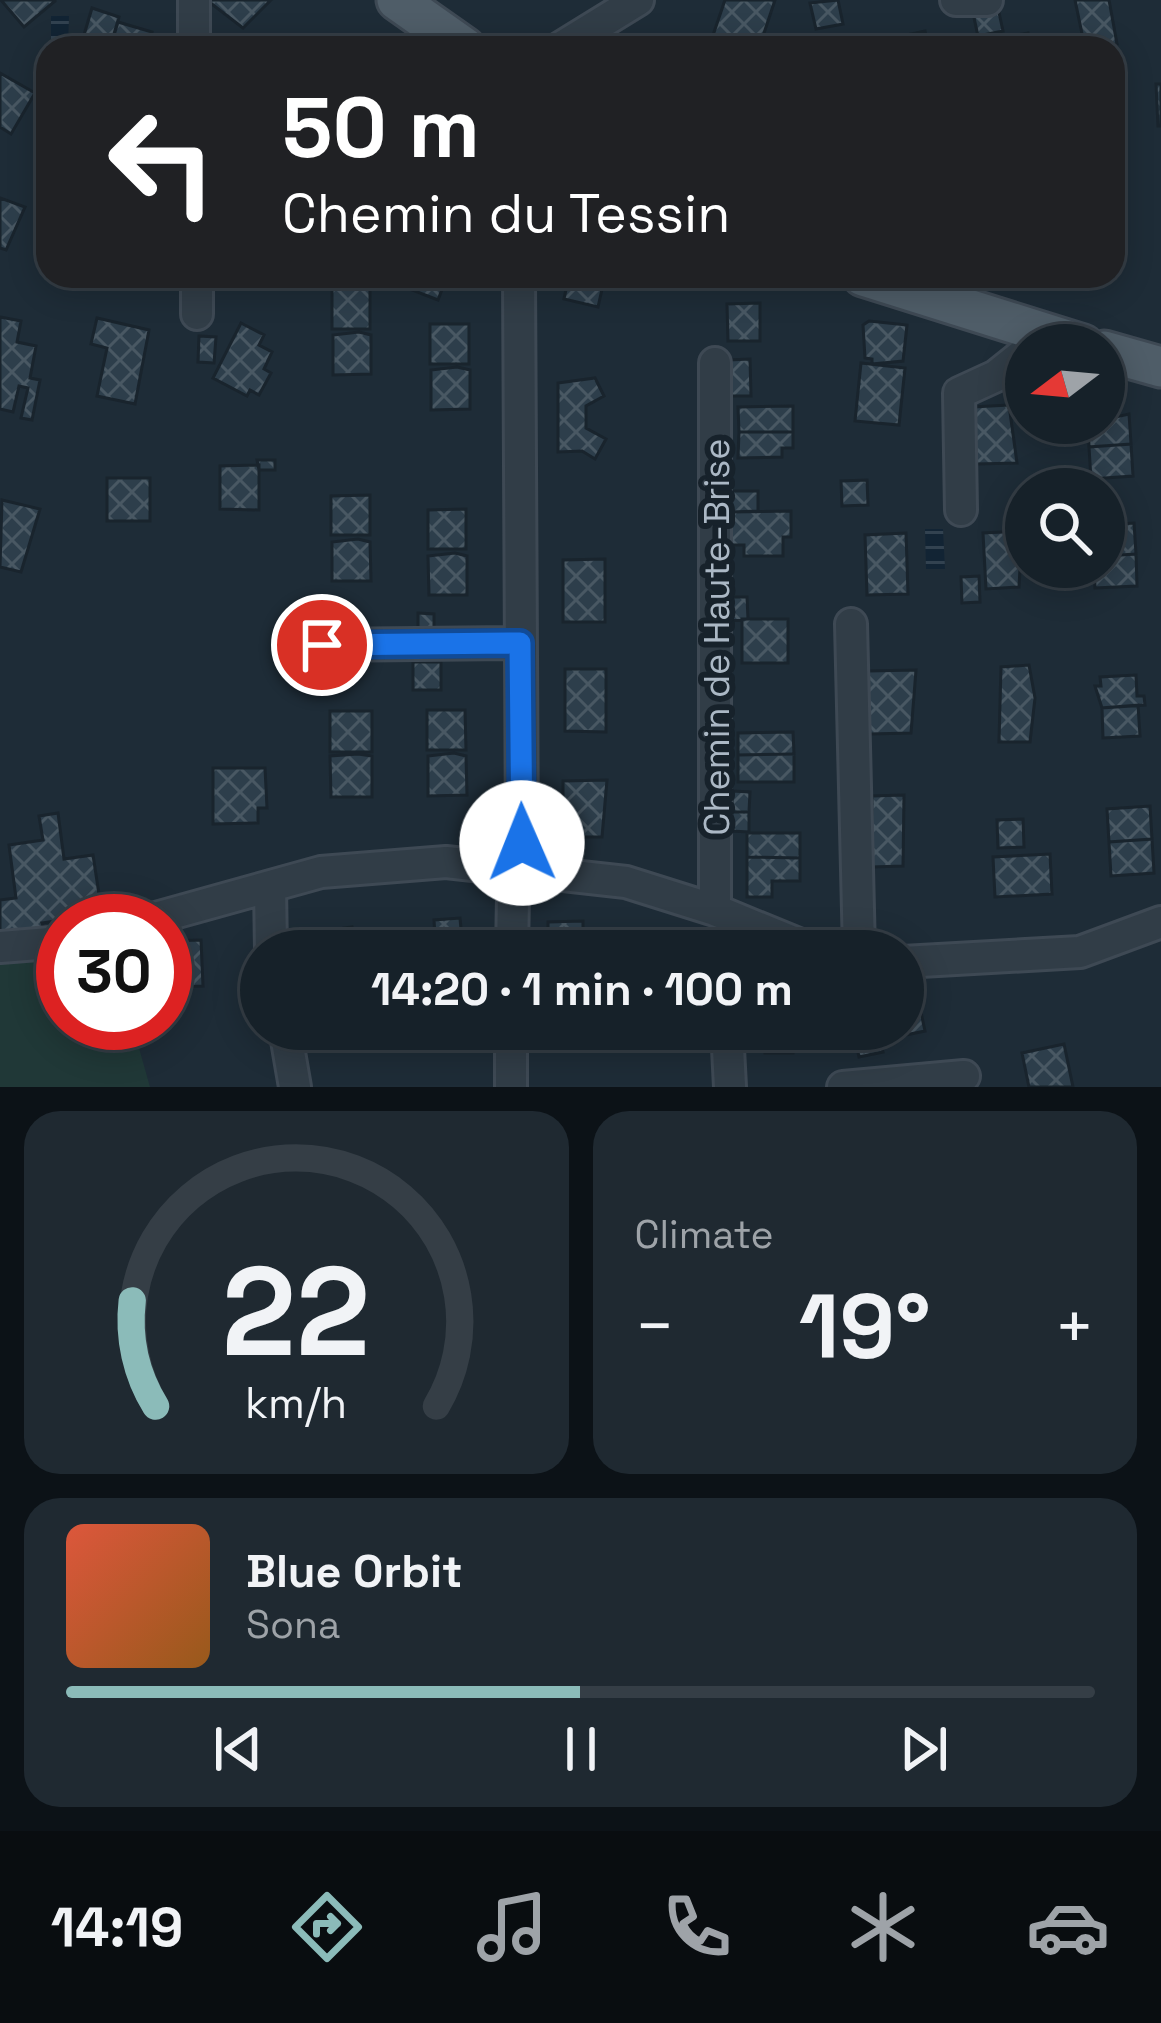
<!DOCTYPE html>
<html lang="en">
<head>
<meta charset="utf-8">
<style>
  :root { --surface:#162129; --page:#1f2931; --text:#f1f3f6; --muted:#9ea3a8; --line:#353e46; --accent:#8bbbb9 }
  body { margin:0; font-family:"Space Grotesk",sans-serif; background:var(--page); color:var(--text); height:100vh; display:flex; flex-direction:column; font-size:45px; white-space:nowrap }
  * { box-sizing:border-box; margin:0 }
  p { font-size:39px; color:var(--muted) }
  .icon { flex:none; width:66px; height:66px; fill:none; stroke:currentColor; stroke-width:2; stroke-linecap:round; stroke-linejoin:round }
  .map { position:relative; height:1087px; overflow:hidden }
  .sheet { display:flex; flex-direction:column; gap:24px; padding:24px; background:#0c1217; flex:1 }
  .sheet>* { flex:none }
  .banner { position:absolute; left:36px; top:36px; width:1089px; height:252px; border-radius:36px; box-shadow:0 6px 30px #0003,0 0 0 3px var(--line); background:#202124; color:#fff; overflow:hidden }
  .needle { width:78px; rotate:254deg }
  .tools { position:absolute; left:1005px; top:324px; display:grid; gap:24px }
  .tools a { display:grid; place-items:center; width:120px; height:120px; border-radius:50%; background:var(--surface); box-shadow:0 6px 30px #0003,0 0 0 3px var(--line); font-size:60px }
  .speed { position:absolute; left:36px; top:894px; display:flex; gap:24px; font-size:60px; font-weight:700; text-align:center }
  .speed>* { display:grid; place-content:center; width:156px; height:156px; border-radius:50%; background:var(--surface); box-shadow:0 6px 30px #0003,0 0 0 3px var(--line); line-height:1 }
  .speed .limit { border:18px solid #d22; background:#fff; color:#111 }
  .pin { position:absolute; display:grid; place-items:center; width:102px; height:102px; color:#fff; margin:-51px; border:6px solid #fff; border-radius:50%; box-shadow:0 3px 12px #0007 }
  .me { position:absolute; width:132px; margin:-66px; rotate:359deg; stroke-linejoin:round; filter:drop-shadow(0 0 9px #0008) }
  .turn { display:flex; align-items:center; gap:42px; height:252px; padding:0 48px; font-size:54px }
  .turn .icon { width:156px; height:156px; stroke-width:2.5 }
  .turn b { display:block; font-size:84px; line-height:102px }
  .big { font-size:90px; font-weight:800; line-height:1.1 }
  .sheet .tile { flex:1; display:flex; flex-direction:column; justify-content:center; gap:18px; min-width:0; padding:0 42px; border-radius:36px; background:var(--page) }
  .sheet .dial { align-items:center; gap:0 }
  .dial svg { height:312px; overflow:visible; fill:none; stroke:var(--line); stroke-width:7; stroke-linecap:round; text-anchor:middle }
  .dial text { fill:var(--text); stroke:none }
  .song { display:flex; align-items:center; gap:36px }
  .cover { width:144px; height:144px; border-radius:18px; background:linear-gradient(135deg,hsl(10 70% 55%),hsl(30 70% 35%)) }
  .played { height:12px; border-radius:6px; background:linear-gradient(90deg,var(--accent) 50%,var(--line) 50%) }
  .keys { display:flex; justify-content:space-around; direction:ltr }
  .heat { display:flex; justify-content:space-between; align-items:center; font-size:66px; direction:ltr }
  .sheet .tiles { flex:1; display:grid; gap:24px; grid-template-columns:1fr 1fr }
  .tile:last-child { grid-column:span 2 }
  .trip { position:absolute; left:240px; top:930px; width:684px; height:120px; border-radius:60px; background:var(--surface); box-shadow:0 6px 30px #0003,0 0 0 3px var(--line); font-weight:800; line-height:120px; text-align:center }
  .tab-bar { display:flex; height:192px; justify-content:space-around; align-items:center; background:#090d10; color:var(--muted) }
  .tab-bar .icon { width:84px; height:84px }
  .tab-bar .selected { color:var(--accent) }
  .tab-bar b { font-size:54px; color:var(--text) }
  .map>svg:first-child { display:block }
</style>
</head>
<body>
<div class="map">
<svg width="1161" height="1087" viewBox="0 0 1161 1087">
  <defs>
    <pattern id="water-rules" width="6" height="5" patternUnits="userSpaceOnUse" patternTransform="scale(3)"><rect width="6" height="5" fill="#122434"/><path d="M0 2.5h6" fill="none" stroke="#324250"/></pattern>
    <pattern id="building-cross-hatch" width="8" height="8" patternUnits="userSpaceOnUse" patternTransform="scale(3)"><rect width="8" height="8" fill="#2d3e4b"/><path d="M0 0l8 8M0 8l8-8" fill="none" stroke="#495863"/></pattern>
  </defs>
  <rect width="100%" height="100%" fill="#1e2c37"/>
  <path fill="#203837" d="M 0,958 L 63,958 L 63,1023 L 132,1023 L 150,1087 L 0,1087 Z"/>
  <path fill="url(#water-rules)" d="M 51,16 L 69,16 L 68,48 L 51,48 Z
    M 943,529 L 945,569 L 926,569 L 925,529 Z"/>
  <path fill="url(#building-cross-hatch)" stroke="#19242d" stroke-width="3" d="M 1,0 L 55,0 L 55,1 L 24,27 Z
    M 271,0 L 243,28 L 208,1 L 209,0 Z
    M 725,0 L 775,0 L 759,48 L 709,47 Z
    M 838,0 L 843,24 L 816,29 L 810,3 Z
    M 1075,0 L 1109,0 L 1117,44 L 1085,48 Z
    M 92,8 L 119,17 L 111,44 L 84,35 Z
    M 998,8 L 1003,31 L 978,36 L 973,13 Z
    M 118,22 L 152,32 L 148,48 L 110,48 Z
    M 925,31 L 928,48 L 866,48 L 865,44 Z
    M 1028,33 L 1031,48 L 990,48 L 988,41 Z
    M 0,73 L 35,93 L 11,134 L 0,127 Z
    M 1156,84 L 1161,84 L 1161,126 L 1158,126 Z
    M 0,198 L 25,207 L 6,250 L 0,248 Z
    M 417,276 L 447,276 L 438,300 L 412,290 Z
    M 569,276 L 605,276 L 598,307 L 564,299 Z
    M 332,289 L 370,289 L 370,329 L 332,329 Z
    M 760,303 L 760,341 L 728,341 L 727,304 Z
    M 0,317 L 21,321 L 17,342 L 36,346 L 30,378 L 40,380 L 32,420 L 21,418 L 28,388 L 19,386 L 13,412 L 0,409 Z
    M 97,318 L 149,330 L 135,404 L 97,396 L 107,348 L 91,344 Z
    M 869,321 L 907,325 L 903,361 L 872,364 L 872,359 L 865,358 L 863,325 Z
    M 241,323 L 264,335 L 259,345 L 272,352 L 264,369 L 271,373 L 259,395 L 250,390 L 247,396 L 213,378 Z
    M 430,324 L 469,324 L 469,364 L 430,364 Z
    M 359,332 L 371,335 L 371,374 L 333,375 L 333,335 Z
    M 199,336 L 216,337 L 214,363 L 198,362 Z
    M 750,359 L 751,396 L 729,396 L 728,360 Z
    M 861,363 L 905,368 L 899,425 L 855,421 Z
    M 457,367 L 470,370 L 470,409 L 431,410 L 431,370 Z
    M 595,378 L 604,396 L 586,406 L 586,428 L 606,439 L 595,459 L 582,451 L 558,452 L 558,383 Z
    M 1009,405 L 1017,463 L 976,464 L 973,407 Z
    M 793,406 L 793,432 L 739,432 L 738,407 Z
    M 1129,414 L 1131,444 L 1089,447 L 1088,423 Z
    M 739,432 L 793,432 L 793,448 L 782,448 L 782,457 L 738,458 Z
    M 1131,444 L 1133,476 L 1091,479 L 1089,447 Z
    M 257,460 L 275,460 L 275,470 L 259,470 Z
    M 259,465 L 259,510 L 220,509 L 220,466 Z
    M 107,478 L 150,478 L 150,521 L 107,521 Z
    M 867,480 L 868,505 L 842,506 L 841,481 Z
    M 731,491 L 758,491 L 758,511 L 732,512 Z
    M 370,495 L 370,535 L 331,535 L 331,496 Z
    M 2,500 L 40,509 L 21,572 L 0,567 Z
    M 466,509 L 466,549 L 428,549 L 428,510 Z
    M 791,511 L 791,537 L 783,537 L 783,556 L 744,556 L 744,545 L 730,545 L 730,512 Z
    M 1134,523 L 1136,554 L 1104,556 L 1104,525 Z
    M 1022,531 L 1019,587 L 986,589 L 983,533 Z
    M 906,533 L 908,594 L 867,595 L 865,535 Z
    M 358,539 L 370,542 L 371,581 L 332,581 L 332,542 Z
    M 455,553 L 467,556 L 467,595 L 429,595 L 428,556 Z
    M 1136,554 L 1137,586 L 1095,588 L 1094,567 L 1104,567 L 1104,556 Z
    M 605,559 L 605,622 L 563,622 L 563,560 Z
    M 979,576 L 980,602 L 962,603 L 961,577 Z
    M 726,597 L 747,597 L 748,619 L 726,621 Z
    M 418,613 L 434,614 L 434,641 L 418,641 Z
    M 329,614 L 356,614 L 356,640 L 329,640 Z
    M 742,619 L 788,619 L 788,663 L 742,663 Z
    M 319,660 L 335,660 L 335,687 L 319,687 Z
    M 413,662 L 441,662 L 441,690 L 413,690 Z
    M 1029,665 L 1035,698 L 1030,742 L 999,742 L 1001,667 Z
    M 565,669 L 606,669 L 606,732 L 565,731 Z
    M 916,670 L 911,733 L 869,734 L 863,703 L 868,703 L 867,671 Z
    M 1136,675 L 1137,696 L 1144,696 L 1145,705 L 1102,708 L 1095,686 L 1101,686 L 1100,677 Z
    M 1138,705 L 1140,736 L 1103,738 L 1102,708 Z
    M 427,710 L 465,710 L 466,750 L 427,750 Z
    M 330,711 L 372,711 L 372,752 L 330,752 Z
    M 793,732 L 794,754 L 738,755 L 738,733 Z
    M 454,753 L 466,756 L 467,795 L 428,796 L 428,756 Z
    M 358,754 L 372,756 L 372,797 L 331,797 L 330,756 Z
    M 794,754 L 794,782 L 738,782 L 738,755 Z
    M 213,768 L 265,768 L 267,808 L 258,808 L 258,823 L 213,824 Z
    M 607,780 L 602,837 L 563,837 L 563,781 Z
    M 732,791 L 750,792 L 749,812 L 732,812 Z
    M 904,795 L 903,866 L 871,867 L 872,796 Z
    M 1150,806 L 1152,839 L 1109,842 L 1107,809 Z
    M 732,812 L 749,812 L 749,832 L 731,831 Z
    M 58,813 L 64,859 L 93,855 L 102,914 L 42,923 L 45,933 L 0,936 L 0,900 L 16,898 L 9,845 L 43,840 L 39,816 Z
    M 1023,819 L 1024,847 L 998,848 L 997,820 Z
    M 747,833 L 800,833 L 800,858 L 747,857 Z
    M 1152,839 L 1154,873 L 1111,876 L 1109,842 Z
    M 1050,854 L 1052,894 L 995,897 L 993,857 Z
    M 747,857 L 800,858 L 800,881 L 772,881 L 772,897 L 747,897 Z
    M 460,918 L 463,951 L 436,951 L 434,920 Z
    M 583,921 L 583,932 L 597,932 L 597,951 L 548,951 L 548,922 Z
    M 352,927 L 355,951 L 299,951 L 297,935 Z
    M 201,940 L 203,986 L 165,987 L 165,941 Z
    M 435,940 L 436,951 L 397,951 L 396,943 Z
    M 917,994 L 925,1031 L 881,1040 L 878,1029 L 903,1029 L 903,997 Z
    M 764,1029 L 794,1029 L 793,1053 L 765,1053 Z
    M 878,1029 L 883,1052 L 859,1057 L 854,1033 Z
    M 1064,1044 L 1073,1087 L 1029,1087 L 1022,1053 Z"/>
  <g fill="none" stroke-linecap="round" stroke-linejoin="round">
    <defs>
      <path id="minor" d="M 194,0 L 194,48
        M 956,0 L 987,0
        M 560,48 L 638,0
        M 197,276 L 197,314
        M 961,510 L 959,393 L 996,376 L 1026,352
        M 851,624 L 859,951
        M 322,645 L 520,643
        M 270,887 L 271,951
        M 715,910 L 715,363
        M 145,921 L 321,872 L 446,862 L 626,882 L 715,910 L 815,951
        M 0,947 L 63,942
        M 512,951 L 513,897 L 522,843 L 519,276
        M 903,962 L 1080,952 L 1161,922
        M 285,1029 L 295,1087
        M 727,1029 L 730,1087
        M 511,1087 L 511,1029
        M 843,1087 L 964,1076"/>
      <path id="major" d="M 397,0 L 465,48
        M 863,276 L 1083,345
        M 1104,351 L 1161,367"/>
    </defs>
    <use href="#minor" stroke="#3e4954" stroke-width="36"/>
    <use href="#major" stroke="#3e4954" stroke-width="45"/>
    <use href="#minor" stroke="#313d47" stroke-width="30"/>
    <use href="#major" stroke="#4f5d68" stroke-width="39"/>
  </g>
  <g fill="none" stroke-linecap="round" stroke-linejoin="round">
    <defs>
      <path id="route" d="M 322,645 L 520,643 L 522,843"/>
    </defs>
    <use href="#route" stroke="#114b97" stroke-width="30"/>
    <use href="#route" stroke="#1a73e8" stroke-width="21"/>
  </g>
  <g text-anchor="middle" dominant-baseline="central" stroke-width="12" stroke-linejoin="round" paint-order="stroke">
    <g font-size="36" fill="#abb8c5" stroke="#17222b">
      <text transform="translate(717 637) rotate(-90)">Chemin de Haute-Brise</text>
    </g>
  </g>
</svg>
<div class="tools">
<a><svg class="needle" viewBox="-14 -14 28 28"><path d="M0-13l5 13h-10z" fill="#e53935"/><path d="M0 13l5-13h-10z" fill="#9ea3a8"/></svg></a>
<a><svg class="icon" aria-label="search" viewBox="0 0 24 24"><circle cx="10" cy="10" r="6"/><path d="M15 15l6 6"/></svg></a>
</div>
<div class="speed"><div class="limit">30</div></div>
<div class="pin" style="left:322px;top:645px;background:#d93025"><svg class="icon" aria-label="arrive" viewBox="0 0 24 24"><path d="M6 21V4h12l-3 4 3 4H6"/></svg></div>
<svg class="me" style="left:522px;top:843px" viewBox="-20 -20 40 40"><circle r="19" fill="#fff"/><path d="M0-13L10 11 0 6-10 11z" fill="#1a73e8"/></svg>
<div class="trip">14:20 · 1 min · 100 m</div>
<div class="banner">
<div class="turn"><svg class="icon" aria-label="left" viewBox="0 0 24 24"><path d="M17 20v-9H6M10 6l-5 5 5 5"/></svg><div><b>50 m</b>Chemin du Tessin</div></div>
</div>
</div>
<section class="sheet">
<div class="tiles">
<div class="tile dial"><svg viewBox="0 0 100 80">
<path d="M14 69A42 42 0 1 1 86 69"/>
<path d="M14 69A42 42 0 0 1 8 42" stroke="#8bbbb9"/>
<text x="50" y="56" font-size="32" font-weight="700">22</text>
<text x="50" y="72" font-size="11">km/h</text>
</svg></div>
<div class="tile"><p>Climate</p>
<div class="heat"><a>−</a><b class="big">19°</b><a>+</a></div>
</div>
<div class="tile">
<div class="song"><i class="cover"></i><div><b>Blue Orbit</b><p>Sona</p></div></div>
<div class="played"></div>
<div class="keys"><svg class="icon" aria-label="previous" viewBox="0 0 24 24"><path d="M18 5L8 12l10 7zM5 5v14"/></svg><svg class="icon" aria-label="pause" viewBox="0 0 24 24"><path d="M8 5v14M16 5v14"/></svg><svg class="icon" aria-label="next" viewBox="0 0 24 24"><path d="M6 5l10 7-10 7zM19 5v14"/></svg></div>
</div>
</div>
</section>
<nav class="tab-bar">
<b>14:19</b>
<svg class="icon selected" aria-label="directions" viewBox="0 0 24 24"><path d="M12 3l9 9-9 9-9-9zM9 14v-3h6M13 9l2 2-2 2"/></svg>
<svg class="icon" aria-label="music" viewBox="0 0 24 24"><path d="M9 18V5l10-2v13"/><circle cx="6" cy="18" r="3"/><circle cx="16" cy="16" r="3"/></svg>
<svg class="icon" aria-label="phone" viewBox="0 0 24 24"><path d="M5 4h4l2 5-3 2q2 4 5 5l2-3 5 2v4C11 20 4 13 5 4z"/></svg>
<svg class="icon" aria-label="climate" viewBox="0 0 24 24"><path d="M12 3v18M4 7l16 10M4 17L20 7"/></svg>
<svg class="icon" aria-label="car" viewBox="0 0 24 24"><path d="M5 17H2v-5l4-1 3-4h7l3 4 3 1v5h-3M9 17h6M6 11h13"/><circle cx="7" cy="17" r="2"/><circle cx="17" cy="17" r="2"/></svg>
</nav>
</body>
</html>
